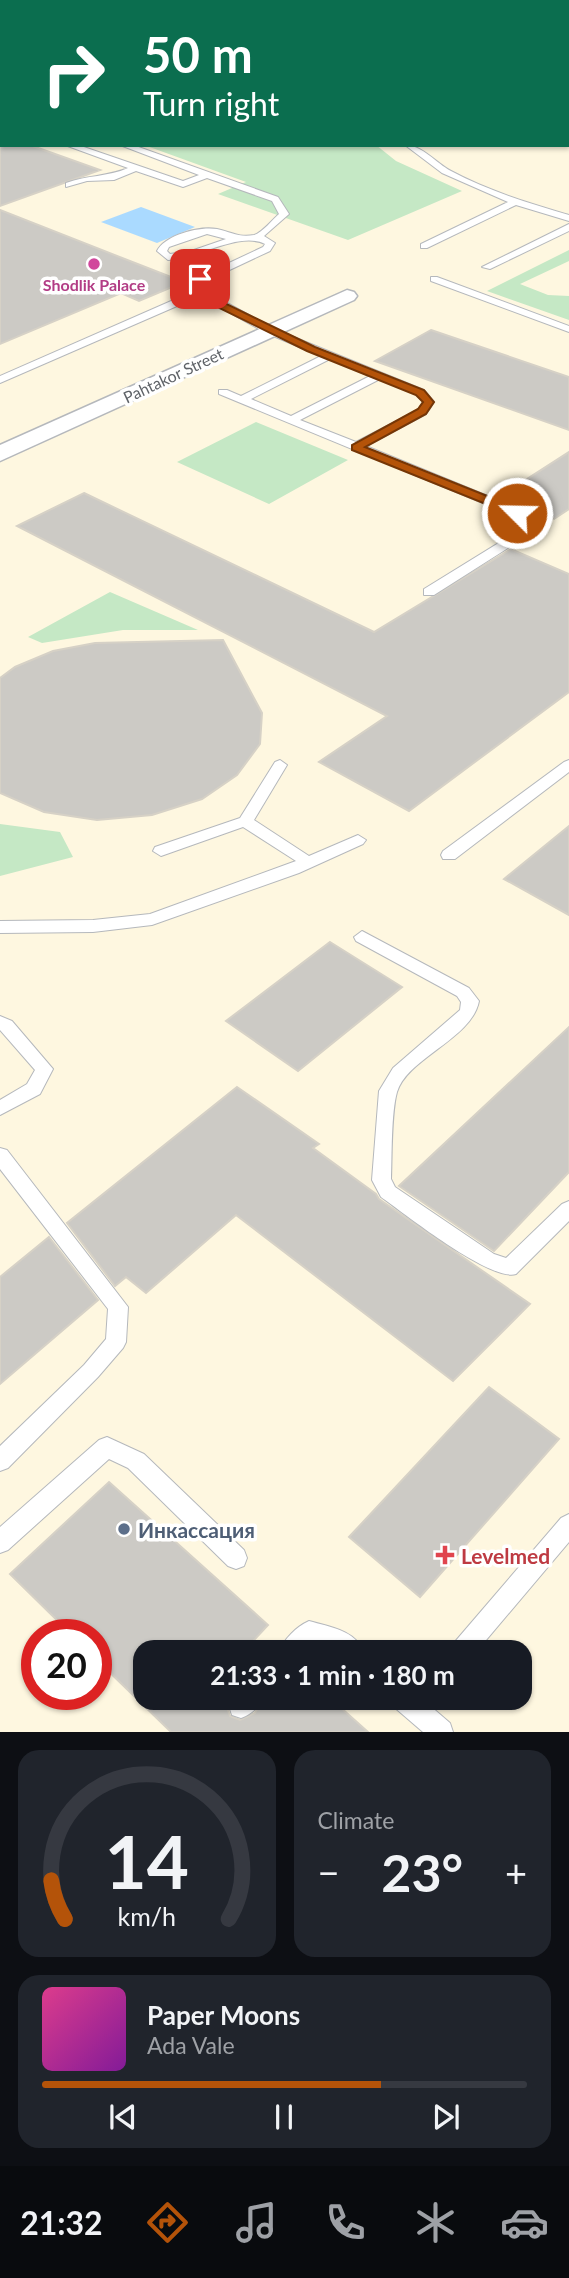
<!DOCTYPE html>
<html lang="en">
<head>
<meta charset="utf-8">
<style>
  :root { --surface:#171b24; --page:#20242c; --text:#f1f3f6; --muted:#9ea1a6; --line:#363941; --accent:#b45309 }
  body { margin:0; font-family:Lato,sans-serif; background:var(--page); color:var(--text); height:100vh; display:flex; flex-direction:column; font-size:26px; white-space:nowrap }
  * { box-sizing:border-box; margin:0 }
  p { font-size:23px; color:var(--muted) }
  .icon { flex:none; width:38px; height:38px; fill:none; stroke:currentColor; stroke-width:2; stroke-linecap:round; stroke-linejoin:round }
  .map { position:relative; height:1732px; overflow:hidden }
  .details { display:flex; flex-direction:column; gap:18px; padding:18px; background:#0d0f14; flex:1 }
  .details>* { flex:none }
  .guide { position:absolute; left:0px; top:0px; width:570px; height:147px; box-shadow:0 2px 5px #0004; background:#0b6e4f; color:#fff; overflow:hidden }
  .speed { position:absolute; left:21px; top:1619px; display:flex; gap:14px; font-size:35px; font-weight:700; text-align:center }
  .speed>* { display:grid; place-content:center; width:91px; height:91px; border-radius:50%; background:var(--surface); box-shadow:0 2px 5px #0004; line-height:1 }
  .speed .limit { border:10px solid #d22; background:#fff; color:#111 }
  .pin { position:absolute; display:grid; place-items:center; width:60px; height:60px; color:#fff; margin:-30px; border-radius:14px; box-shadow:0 4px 10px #0006 }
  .me { position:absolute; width:77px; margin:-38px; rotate:293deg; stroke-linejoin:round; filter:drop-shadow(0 0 5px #0008) }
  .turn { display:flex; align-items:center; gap:24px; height:147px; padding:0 28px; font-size:32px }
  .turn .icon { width:91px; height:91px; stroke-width:2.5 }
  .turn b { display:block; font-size:49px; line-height:60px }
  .big { font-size:52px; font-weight:700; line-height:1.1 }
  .details .widget { flex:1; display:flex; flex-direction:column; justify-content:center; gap:10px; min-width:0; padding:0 24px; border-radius:21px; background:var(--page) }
  .details .dial { align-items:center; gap:0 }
  .dial svg { height:182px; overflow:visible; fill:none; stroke:var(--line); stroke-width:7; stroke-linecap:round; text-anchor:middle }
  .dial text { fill:var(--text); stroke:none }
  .song { display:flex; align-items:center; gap:21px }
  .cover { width:84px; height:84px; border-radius:10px; background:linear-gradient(135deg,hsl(330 70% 55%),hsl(290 70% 35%)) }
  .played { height:7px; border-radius:4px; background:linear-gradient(90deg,var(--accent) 70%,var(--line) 70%) }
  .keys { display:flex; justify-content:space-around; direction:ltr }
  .heat { display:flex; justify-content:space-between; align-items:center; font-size:38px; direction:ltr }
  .details .tiles { flex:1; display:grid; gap:18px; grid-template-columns:1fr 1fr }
  .widget:last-child { grid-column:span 2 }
  .trip { position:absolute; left:133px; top:1640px; width:399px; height:70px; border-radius:21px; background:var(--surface); box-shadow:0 2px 5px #0004; font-weight:700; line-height:70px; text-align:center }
  .tabs { display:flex; height:112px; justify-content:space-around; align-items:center; background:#090b0e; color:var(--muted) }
  .tabs .icon { width:49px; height:49px }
  .tabs .active { color:var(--accent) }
  .tabs b { font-size:32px; color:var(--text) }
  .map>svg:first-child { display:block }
</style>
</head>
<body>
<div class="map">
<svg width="569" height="1732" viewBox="0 0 569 1732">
  <rect width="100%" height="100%" fill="#f1efe8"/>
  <path fill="#fef7e0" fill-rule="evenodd" d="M 0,0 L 569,0 L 569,1732 L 0,1732 ZM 2,2 L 569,2 L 569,145 L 2,145 ZM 37,1634 L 96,1634 L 96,1694 L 37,1694 ZM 145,1652 L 520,1652 L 520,1698 L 145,1698 Z"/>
  <path fill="#c5e8c5" d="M 144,145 L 376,145 L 396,161 L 462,191 L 348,240 L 218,194 L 246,182 Z
    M 569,250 L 569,261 L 520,284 L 548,295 L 569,296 L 569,320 L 487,291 Z
    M 256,422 L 348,460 L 269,504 L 177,462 Z
    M 110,592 L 198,630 L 123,630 L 42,643 L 28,637 Z
    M 0,824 L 60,832 L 73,857 L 0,876 Z"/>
  <path fill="#aadaff" d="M 141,207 L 195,227 L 157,243 L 101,222 Z"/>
  <path fill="#cccac5" stroke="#d6d1c6" stroke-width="2" d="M 0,145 L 30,145 L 100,170 L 0,206 Z
    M 0,210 L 135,263 L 184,282 L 139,301 L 121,293 L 0,344 Z
    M 431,330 L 569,377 L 569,430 L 375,361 Z
    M 569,452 L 569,509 L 554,519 L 499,497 Z
    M 84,493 L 374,632 L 511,549 L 569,574 L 569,692 L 409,811 L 319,762 L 387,716 L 17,526 Z
    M 223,640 L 262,713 L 260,744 L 237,775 L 202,799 L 152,815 L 97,820 L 44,812 L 0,793 L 0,678 L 15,667 L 53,651 L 95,643 Z
    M 569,826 L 569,915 L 504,879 Z
    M 330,942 L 402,987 L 298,1071 L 226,1021 Z
    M 569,1027 L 569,1172 L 494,1251 L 399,1186 Z
    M 237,1087 L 319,1144 L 313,1148 L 376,1194 L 379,1199 L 530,1304 L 453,1381 L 236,1215 L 146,1293 L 126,1277 L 115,1286 L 67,1223 Z
    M 49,1237 L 98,1300 L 0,1384 L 0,1277 Z
    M 489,1387 L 559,1439 L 420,1597 L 349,1537 Z
    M 109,1482 L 268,1625 L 243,1652 L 145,1652 L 145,1698 L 229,1698 L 227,1707 L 230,1716 L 240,1720 L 255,1713 L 263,1698 L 330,1698 L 368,1732 L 171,1732 L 96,1659 L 96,1634 L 71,1634 L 10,1574 Z"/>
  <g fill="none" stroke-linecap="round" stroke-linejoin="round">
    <defs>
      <path id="lane" d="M 418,0 L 431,2 L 420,2 Z
        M 516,0 L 525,0 L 514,2 Z
        M 0,16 L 2,16 L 2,20 L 0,20 Z
        M 0,102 L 2,102 L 2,106 L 0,106 Z
        M 0,120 L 2,120 L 2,124 L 0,124 Z
        M 65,145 L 78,145 L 183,181 L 199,175 L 120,145 L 133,145 L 278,197 L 289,214 L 264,236 L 275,243 L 270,251 L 204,282 L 202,286 L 204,290 L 274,329 L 424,390 L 434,402 L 426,414 L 366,446 L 544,519 L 544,525 L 434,595 L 424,595 L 424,589 L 531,523 L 219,394 L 219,390 L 227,390 L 241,396 L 321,356 L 266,333 L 200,296 L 0,383 L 0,376 L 194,291 L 192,286 L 197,278 L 263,247 L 265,244 C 239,231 198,259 168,260 L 157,251 C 165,235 199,226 217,229 C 231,232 239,238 254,235 C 262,233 273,219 279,214 L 272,201 L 207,178 L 183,187 L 136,171 L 114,180 L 87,181 L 66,187 L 66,183 C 87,175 108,177 128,168 ZM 207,234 L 226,239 L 191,251 L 170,254 L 167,251 L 169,247 ZM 330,359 L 370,376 L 291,416 L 251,399 ZM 380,379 L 416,394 L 423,402 L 418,410 L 356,442 L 300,420 Z
        M 405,145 C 422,145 436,163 451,171 C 488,191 529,203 569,215 L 569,221 L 516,205 L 427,248 L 421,248 L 421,244 L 508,202 L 442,173 Z
        M 569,224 L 569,231 L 490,269 L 482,267 Z
        M 431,277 L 437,277 L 569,326 L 569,332 L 431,281 Z
        M 280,760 L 287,765 L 254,820 L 309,856 L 358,835 L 366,840 L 363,844 L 299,873 L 152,925 L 93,932 L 0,933 L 0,921 L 93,920 L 150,914 L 296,861 L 243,827 L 161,856 L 153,851 L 155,847 L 240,818 L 275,762 Z
        M 569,760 L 569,772 L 455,859 L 443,859 L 441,855 L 443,851 L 564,762 Z
        M 362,931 L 469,988 L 479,1001 C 472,1039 407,1058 397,1092 C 391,1113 392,1156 391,1179 L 395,1187 L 494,1254 L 506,1258 L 562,1204 L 569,1201 L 569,1221 L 516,1274 C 491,1282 405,1214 381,1197 L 372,1180 L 379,1091 L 393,1068 L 460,1010 L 461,1002 L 457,996 L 356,941 L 354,937 Z
        M 0,1016 L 12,1021 L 53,1069 L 40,1094 L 0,1115 L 0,1100 L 27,1084 L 35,1070 L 0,1030 Z
        M 0,1148 L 7,1150 L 128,1307 L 126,1342 L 123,1348 L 98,1377 L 8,1468 L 0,1471 L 0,1446 L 84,1365 L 106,1339 L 108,1309 L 0,1169 Z
        M 107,1437 L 144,1454 L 244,1550 L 247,1558 L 244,1566 L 236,1569 L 228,1566 L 128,1468 L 109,1459 L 8,1550 L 0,1553 L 0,1527 L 99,1440 Z
        M 569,1514 L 569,1542 L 476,1652 L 449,1652 L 453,1644 L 561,1518 Z
        M 309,1621 C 330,1627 355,1630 364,1652 L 334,1652 L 313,1646 L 307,1652 L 279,1652 C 284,1639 296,1627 309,1621 Z
        M 232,1698 L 261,1698 C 257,1709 252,1714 241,1718 L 232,1715 L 229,1706 Z
        M 391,1698 L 421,1698 L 450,1723 L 453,1732 L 423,1732 L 394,1707 Z"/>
      <path id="street" d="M 347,290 L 354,292 L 357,296 L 354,300 L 0,461 L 0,445 Z"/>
    </defs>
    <use href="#lane" stroke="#b5b8bc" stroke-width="2"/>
    <use href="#street" stroke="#b5b8bc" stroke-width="3"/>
    <use href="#lane" fill="#fff" fill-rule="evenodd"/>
    <use href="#street" fill="#fff" fill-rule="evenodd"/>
  </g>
  <path fill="#b45309" stroke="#753606" stroke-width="2" d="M 197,277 L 204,277 L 202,286 L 210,296 L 315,347 L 424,390 L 434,402 L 426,414 L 365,447 L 522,510 L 522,515 L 513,515 L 352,450 L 352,445 L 418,409 L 423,402 L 416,395 L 307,351 L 203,300 L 192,286 Z"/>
  <circle fill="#d1479c" stroke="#fff" stroke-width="2.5" cx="94" cy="264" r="7"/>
  <circle fill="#5c6f8a" stroke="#fff" stroke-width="2.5" cx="124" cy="1529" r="7"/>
  <path fill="#e0444e" stroke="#fff" stroke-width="2.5" d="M441.5 1544.5h7v7h7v7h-7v7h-7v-7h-7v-7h7z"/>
  <g text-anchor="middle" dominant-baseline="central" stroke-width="7" stroke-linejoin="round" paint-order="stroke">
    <g font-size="16" font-weight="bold" fill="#b23c85" stroke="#fff">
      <text x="94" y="284">Shodlik Palace</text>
    </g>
    <g font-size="16" fill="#5f6368" stroke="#fff">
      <text transform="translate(173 375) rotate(-25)">Pahtakor Street</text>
    </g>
    <g font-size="21" font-weight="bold" fill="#4e5e75" stroke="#fff" text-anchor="start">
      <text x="138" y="1529">Инкасcация</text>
    </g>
    <g font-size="21" font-weight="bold" fill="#be3a42" stroke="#fff" text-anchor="start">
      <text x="461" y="1555">Levelmed</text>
    </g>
  </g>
</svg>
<div class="speed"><div class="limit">20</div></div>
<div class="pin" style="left:200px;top:279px;background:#d93025"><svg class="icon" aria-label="arrive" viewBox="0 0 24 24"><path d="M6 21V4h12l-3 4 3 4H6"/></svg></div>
<svg class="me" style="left:517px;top:513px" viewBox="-20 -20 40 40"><circle r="17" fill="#b45309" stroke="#fff" stroke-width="3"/><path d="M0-11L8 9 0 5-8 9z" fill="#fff"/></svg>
<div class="trip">21:33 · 1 min · 180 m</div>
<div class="guide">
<div class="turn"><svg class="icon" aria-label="right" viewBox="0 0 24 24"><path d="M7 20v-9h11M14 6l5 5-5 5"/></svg><div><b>50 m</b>Turn right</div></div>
</div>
</div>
<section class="details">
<div class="tiles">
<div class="widget dial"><svg viewBox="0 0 100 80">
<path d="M14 69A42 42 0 1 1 86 69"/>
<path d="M14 69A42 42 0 0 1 8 52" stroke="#b45309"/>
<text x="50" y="56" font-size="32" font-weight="700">14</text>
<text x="50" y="72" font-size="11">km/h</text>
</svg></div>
<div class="widget"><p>Climate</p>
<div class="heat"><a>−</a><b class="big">23°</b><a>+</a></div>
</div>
<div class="widget">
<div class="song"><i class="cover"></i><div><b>Paper Moons</b><p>Ada Vale</p></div></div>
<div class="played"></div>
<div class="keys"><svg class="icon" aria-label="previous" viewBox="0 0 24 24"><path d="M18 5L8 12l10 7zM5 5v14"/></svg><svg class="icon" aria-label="pause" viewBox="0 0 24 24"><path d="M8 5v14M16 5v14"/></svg><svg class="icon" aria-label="next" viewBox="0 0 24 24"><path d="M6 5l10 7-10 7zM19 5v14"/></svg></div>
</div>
</div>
</section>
<nav class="tabs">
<b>21:32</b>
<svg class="icon active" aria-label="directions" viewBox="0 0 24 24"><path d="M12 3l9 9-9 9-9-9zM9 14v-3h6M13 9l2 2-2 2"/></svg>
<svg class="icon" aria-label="music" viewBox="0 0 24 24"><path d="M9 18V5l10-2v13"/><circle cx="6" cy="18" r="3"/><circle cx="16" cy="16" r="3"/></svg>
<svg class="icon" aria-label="phone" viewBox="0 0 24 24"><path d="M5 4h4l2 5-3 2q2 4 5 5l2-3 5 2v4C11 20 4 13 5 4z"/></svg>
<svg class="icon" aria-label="climate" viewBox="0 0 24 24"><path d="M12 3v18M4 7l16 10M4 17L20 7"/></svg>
<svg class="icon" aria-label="car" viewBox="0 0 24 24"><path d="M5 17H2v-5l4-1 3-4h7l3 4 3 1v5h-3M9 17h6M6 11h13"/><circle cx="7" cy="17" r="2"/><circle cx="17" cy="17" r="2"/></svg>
</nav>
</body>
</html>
